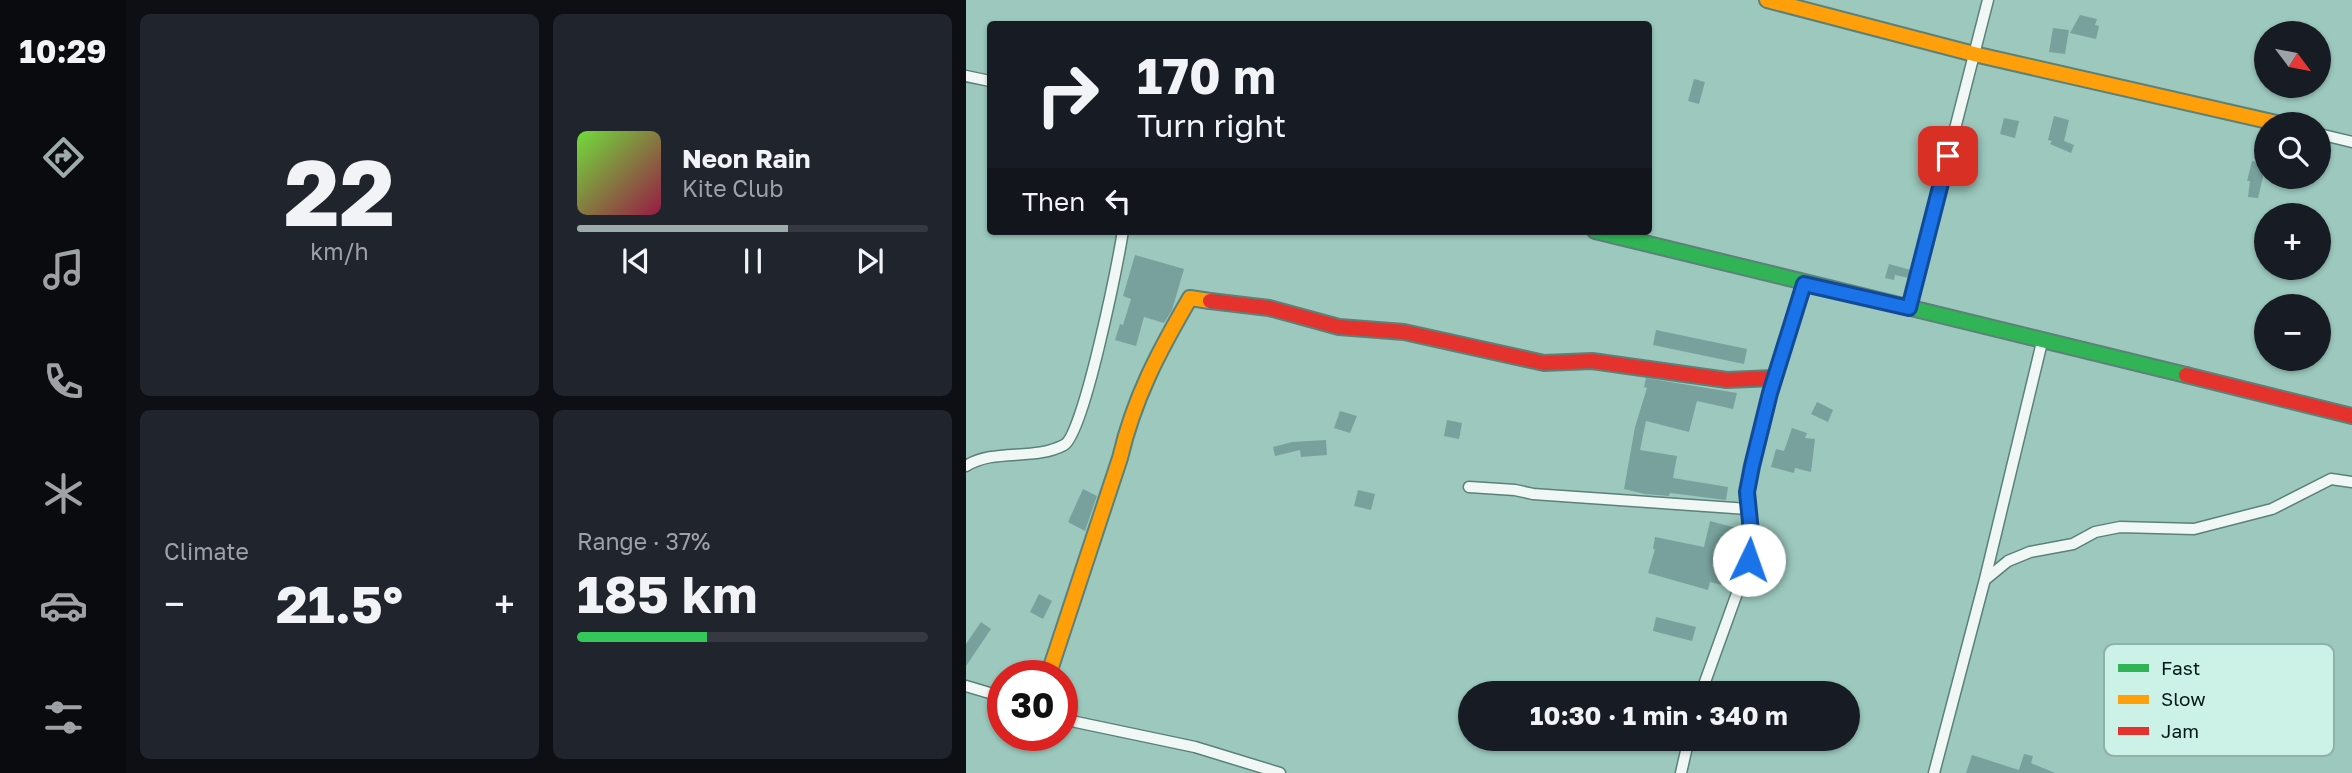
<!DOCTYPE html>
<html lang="en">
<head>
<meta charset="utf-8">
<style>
  :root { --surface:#171b24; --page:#20242c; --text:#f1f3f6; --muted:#9ea1a6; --line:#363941; --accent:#9dacab }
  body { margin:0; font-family:"Golos Text",sans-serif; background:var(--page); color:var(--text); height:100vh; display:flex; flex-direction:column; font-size:26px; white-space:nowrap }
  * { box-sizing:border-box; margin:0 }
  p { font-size:23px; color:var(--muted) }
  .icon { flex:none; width:38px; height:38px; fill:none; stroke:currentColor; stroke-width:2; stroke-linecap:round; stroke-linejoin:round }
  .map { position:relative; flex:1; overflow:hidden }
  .sheet { display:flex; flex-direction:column; gap:14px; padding:14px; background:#0d0f14; width:840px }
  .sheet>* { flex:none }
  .guide { position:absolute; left:21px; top:21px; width:665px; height:214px; border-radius:7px; box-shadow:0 2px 5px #0004; background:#171b24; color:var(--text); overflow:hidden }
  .needle { width:46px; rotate:122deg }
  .buttons { position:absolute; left:1288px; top:21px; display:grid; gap:14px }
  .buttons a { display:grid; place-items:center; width:77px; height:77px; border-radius:50%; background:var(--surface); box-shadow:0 2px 5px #0004; font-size:35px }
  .speed { position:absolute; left:21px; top:660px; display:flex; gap:14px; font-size:35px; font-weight:700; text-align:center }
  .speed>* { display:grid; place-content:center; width:91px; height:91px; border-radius:50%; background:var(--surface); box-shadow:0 2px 5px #0004; line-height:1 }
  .speed .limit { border:10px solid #d22; background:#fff; color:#111 }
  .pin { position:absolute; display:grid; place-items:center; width:60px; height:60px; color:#fff; margin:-30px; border-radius:14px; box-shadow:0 4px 10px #0006 }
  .me { position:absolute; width:77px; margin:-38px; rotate:3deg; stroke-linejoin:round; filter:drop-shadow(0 0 5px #0008) }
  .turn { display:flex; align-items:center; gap:24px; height:147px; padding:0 35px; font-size:32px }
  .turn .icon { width:91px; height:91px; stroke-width:2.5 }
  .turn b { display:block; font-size:49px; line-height:60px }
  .then { display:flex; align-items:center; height:66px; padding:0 35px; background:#0003; gap:14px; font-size:26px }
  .big { font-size:52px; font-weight:700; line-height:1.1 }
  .sheet .widget { flex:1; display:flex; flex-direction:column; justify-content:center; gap:10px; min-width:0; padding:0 24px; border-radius:10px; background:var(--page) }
  .sheet .dial { align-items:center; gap:0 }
  .dial b { font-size:91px; line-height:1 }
  .song { display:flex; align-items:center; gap:21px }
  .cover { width:84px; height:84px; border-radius:10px; background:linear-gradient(135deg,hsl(100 70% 55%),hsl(340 70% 35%)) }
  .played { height:7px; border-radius:4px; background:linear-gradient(90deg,var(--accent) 60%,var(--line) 60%) }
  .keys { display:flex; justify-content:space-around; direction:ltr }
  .heat { display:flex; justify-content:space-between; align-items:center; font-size:38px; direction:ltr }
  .charge { height:10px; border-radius:5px; background:linear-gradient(90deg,#34c759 37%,var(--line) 0) }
  .sheet .tiles { flex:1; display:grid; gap:14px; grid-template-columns:repeat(2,1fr) }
  .trip { position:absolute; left:492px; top:681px; width:402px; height:70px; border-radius:35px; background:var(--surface); box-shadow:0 2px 5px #0004; font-weight:700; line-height:70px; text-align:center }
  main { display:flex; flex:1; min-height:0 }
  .tabs { display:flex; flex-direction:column; width:126px; justify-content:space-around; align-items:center; background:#090b0e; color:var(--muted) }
  .tabs .icon { width:49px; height:49px }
  .tabs .on { color:var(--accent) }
  .tabs b { font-size:32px; color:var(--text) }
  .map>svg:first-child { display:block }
</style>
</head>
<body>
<main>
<nav class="tabs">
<b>10:29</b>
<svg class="icon on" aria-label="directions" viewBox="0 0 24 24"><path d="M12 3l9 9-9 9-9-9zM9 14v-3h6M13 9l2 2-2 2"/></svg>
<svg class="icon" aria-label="music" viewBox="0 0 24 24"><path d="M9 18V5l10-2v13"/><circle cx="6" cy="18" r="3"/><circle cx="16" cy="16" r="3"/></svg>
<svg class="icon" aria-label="phone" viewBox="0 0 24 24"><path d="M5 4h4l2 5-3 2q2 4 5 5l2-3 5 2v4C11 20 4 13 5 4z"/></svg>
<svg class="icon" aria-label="climate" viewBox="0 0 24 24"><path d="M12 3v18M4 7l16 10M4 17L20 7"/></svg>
<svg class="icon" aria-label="car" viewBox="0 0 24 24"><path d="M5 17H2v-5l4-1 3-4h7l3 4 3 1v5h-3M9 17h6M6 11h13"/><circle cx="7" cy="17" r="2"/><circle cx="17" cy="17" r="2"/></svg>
<svg class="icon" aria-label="filters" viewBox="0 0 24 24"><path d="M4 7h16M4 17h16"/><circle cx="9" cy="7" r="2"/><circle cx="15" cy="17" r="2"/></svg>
</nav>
<section class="sheet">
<div class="tiles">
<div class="widget dial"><b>22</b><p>km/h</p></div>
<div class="widget">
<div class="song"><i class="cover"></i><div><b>Neon Rain</b><p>Kite Club</p></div></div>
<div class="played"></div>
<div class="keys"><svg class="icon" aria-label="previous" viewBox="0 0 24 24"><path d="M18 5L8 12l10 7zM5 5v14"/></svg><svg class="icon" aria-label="pause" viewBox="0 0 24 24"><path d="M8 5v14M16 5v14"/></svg><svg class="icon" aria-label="next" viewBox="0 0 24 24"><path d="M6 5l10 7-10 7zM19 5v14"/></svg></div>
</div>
<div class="widget"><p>Climate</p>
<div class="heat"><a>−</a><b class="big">21.5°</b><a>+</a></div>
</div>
<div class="widget"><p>Range · 37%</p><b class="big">185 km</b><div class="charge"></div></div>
</div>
</section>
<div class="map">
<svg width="1386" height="773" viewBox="0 0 1386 773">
  <rect width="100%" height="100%" fill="#9cc8bd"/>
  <path fill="#78a19d" d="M 1114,15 L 1131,19 L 1129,25 L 1133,26 L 1130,39 L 1104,33 Z
    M 1087,28 L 1103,30 L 1099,54 L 1083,52 Z
    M 728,79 L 739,82 L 733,104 L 722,101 Z
    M 1088,116 L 1103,120 L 1098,141 L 1108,145 L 1105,153 L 1084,144 L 1086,141 L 1082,140 Z
    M 1038,118 L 1053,121 L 1049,138 L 1034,134 Z
    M 1286,161 L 1300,164 L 1292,198 L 1282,197 L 1284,181 L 1281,181 Z
    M 169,255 L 218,269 L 206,310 L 198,323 L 178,317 L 170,346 L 149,340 L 154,324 L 157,325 L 165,299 L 157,296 Z
    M 923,264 L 945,270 L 943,278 L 929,275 L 928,280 L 919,278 Z
    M 690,330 L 781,349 L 778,364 L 687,345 Z
    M 680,378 L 771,393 L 767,409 L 731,401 L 723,432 L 680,421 L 674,450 L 711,456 L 707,478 L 762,487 L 760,500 L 704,493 L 703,496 L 679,494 L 658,489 L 669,427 L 681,388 L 678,387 Z
    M 851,402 L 867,410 L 862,422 L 845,414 Z
    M 374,411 L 391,416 L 384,433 L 368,428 Z
    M 481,420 L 496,423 L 493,439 L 478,436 Z
    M 826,428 L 841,433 L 839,438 L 849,439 L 845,472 L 829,468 L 828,473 L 805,467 L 810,449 L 818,451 Z
    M 360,440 L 361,455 L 335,457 L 334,450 L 309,456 L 307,447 L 326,442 Z
    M 117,489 L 131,496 L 119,531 L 102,522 Z
    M 392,490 L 409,494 L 405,510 L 388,506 Z
    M 744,521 L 770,528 L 767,539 L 755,536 L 749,561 L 762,564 L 756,585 L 744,582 L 742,590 L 682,573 L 689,549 L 687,549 L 689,537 L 738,547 Z
    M 73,594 L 86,601 L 77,619 L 64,612 Z
    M 690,617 L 730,627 L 726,641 L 687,631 Z
    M 15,622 L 25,629 L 0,666 L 0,644 Z
    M 1058,754 L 1067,756 L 1065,763 L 1089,773 L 1000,773 L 1006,755 L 1053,770 Z"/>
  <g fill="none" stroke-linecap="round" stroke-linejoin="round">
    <defs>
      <path id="street" d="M 0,76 L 24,81
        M 1353,134 L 1386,142
        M 943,308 L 1022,0
        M 0,466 C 28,448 68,461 98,445 C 118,435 152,261 157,231
        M 503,487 L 549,490 L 567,494 L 782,509
        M 1020,579 L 1042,561 L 1064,552 L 1107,544 L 1129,532 L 1154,527 L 1228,529 L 1306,509 L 1365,479 L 1386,482
        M 0,686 L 37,697
        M 735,693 L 783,560 L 786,542 L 781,492 L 786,466 L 799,408 L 838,284
        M 96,716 L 110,722 L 229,747 L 314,773
        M 715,773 L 723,738
        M 968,773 L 1019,579 L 1076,342"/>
      <path id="fast" d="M 629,231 L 1220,375"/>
      <path id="slow" d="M 801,0 L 1008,54 L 1315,124
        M 82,676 L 154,458 C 168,398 193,351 224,298 L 244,301"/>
      <path id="jam" d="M 244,301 L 303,308 L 373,327 L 438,332 L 578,363 L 626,361 L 761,380 L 808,378
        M 1220,375 L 1386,416"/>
    </defs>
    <use href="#street" stroke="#5b8179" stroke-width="13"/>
    <use href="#fast" stroke="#5b8179" stroke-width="18"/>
    <use href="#slow" stroke="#5b8179" stroke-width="18"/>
    <use href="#jam" stroke="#5b8179" stroke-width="18"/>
    <use href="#street" stroke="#f0f7f5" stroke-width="10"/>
    <use href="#fast" stroke="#30b455" stroke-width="14"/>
    <use href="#slow" stroke="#ff9f0a" stroke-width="14"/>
    <use href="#jam" stroke="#e5322d" stroke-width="14"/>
  </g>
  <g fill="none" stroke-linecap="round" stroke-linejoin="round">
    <defs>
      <path id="route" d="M 783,560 L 786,542 L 781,492 L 786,466 L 804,393 L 838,284 L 943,308 L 982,156"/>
    </defs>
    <use href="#route" stroke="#114b97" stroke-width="18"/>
    <use href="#route" stroke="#1a73e8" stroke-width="12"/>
  </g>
  <rect x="1138" y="644" width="230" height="112" rx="10" fill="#ccf2e7" stroke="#8fb1a8" stroke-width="2"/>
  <rect x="1152" y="664" width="31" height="8" fill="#30b455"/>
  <rect x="1152" y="695" width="31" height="9" fill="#ff9f0a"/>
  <rect x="1152" y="727" width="31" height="8" fill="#e5322d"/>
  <g font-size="19" fill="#011914">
    <text x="1195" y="675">Fast</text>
    <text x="1195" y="706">Slow</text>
    <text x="1195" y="738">Jam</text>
  </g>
</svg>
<div class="buttons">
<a><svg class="needle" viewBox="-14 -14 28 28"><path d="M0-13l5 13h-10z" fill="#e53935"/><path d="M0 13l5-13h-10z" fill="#9ea1a6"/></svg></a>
<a><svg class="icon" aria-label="search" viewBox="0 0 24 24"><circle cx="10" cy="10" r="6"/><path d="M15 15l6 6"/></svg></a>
<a>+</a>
<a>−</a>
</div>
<div class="speed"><div class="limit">30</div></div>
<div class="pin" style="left:982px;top:156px;background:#d93025"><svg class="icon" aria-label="arrive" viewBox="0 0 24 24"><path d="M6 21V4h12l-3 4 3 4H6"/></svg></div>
<svg class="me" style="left:783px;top:560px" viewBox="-20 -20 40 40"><circle r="19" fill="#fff"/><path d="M0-13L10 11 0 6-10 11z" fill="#1a73e8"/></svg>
<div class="trip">10:30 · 1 min · 340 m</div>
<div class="guide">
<div class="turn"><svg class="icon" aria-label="right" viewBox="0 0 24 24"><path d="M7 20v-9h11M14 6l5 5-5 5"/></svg><div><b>170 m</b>Turn right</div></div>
<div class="then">Then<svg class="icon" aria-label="left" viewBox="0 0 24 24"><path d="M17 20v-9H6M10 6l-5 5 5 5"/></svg></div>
</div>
</div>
</main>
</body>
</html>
